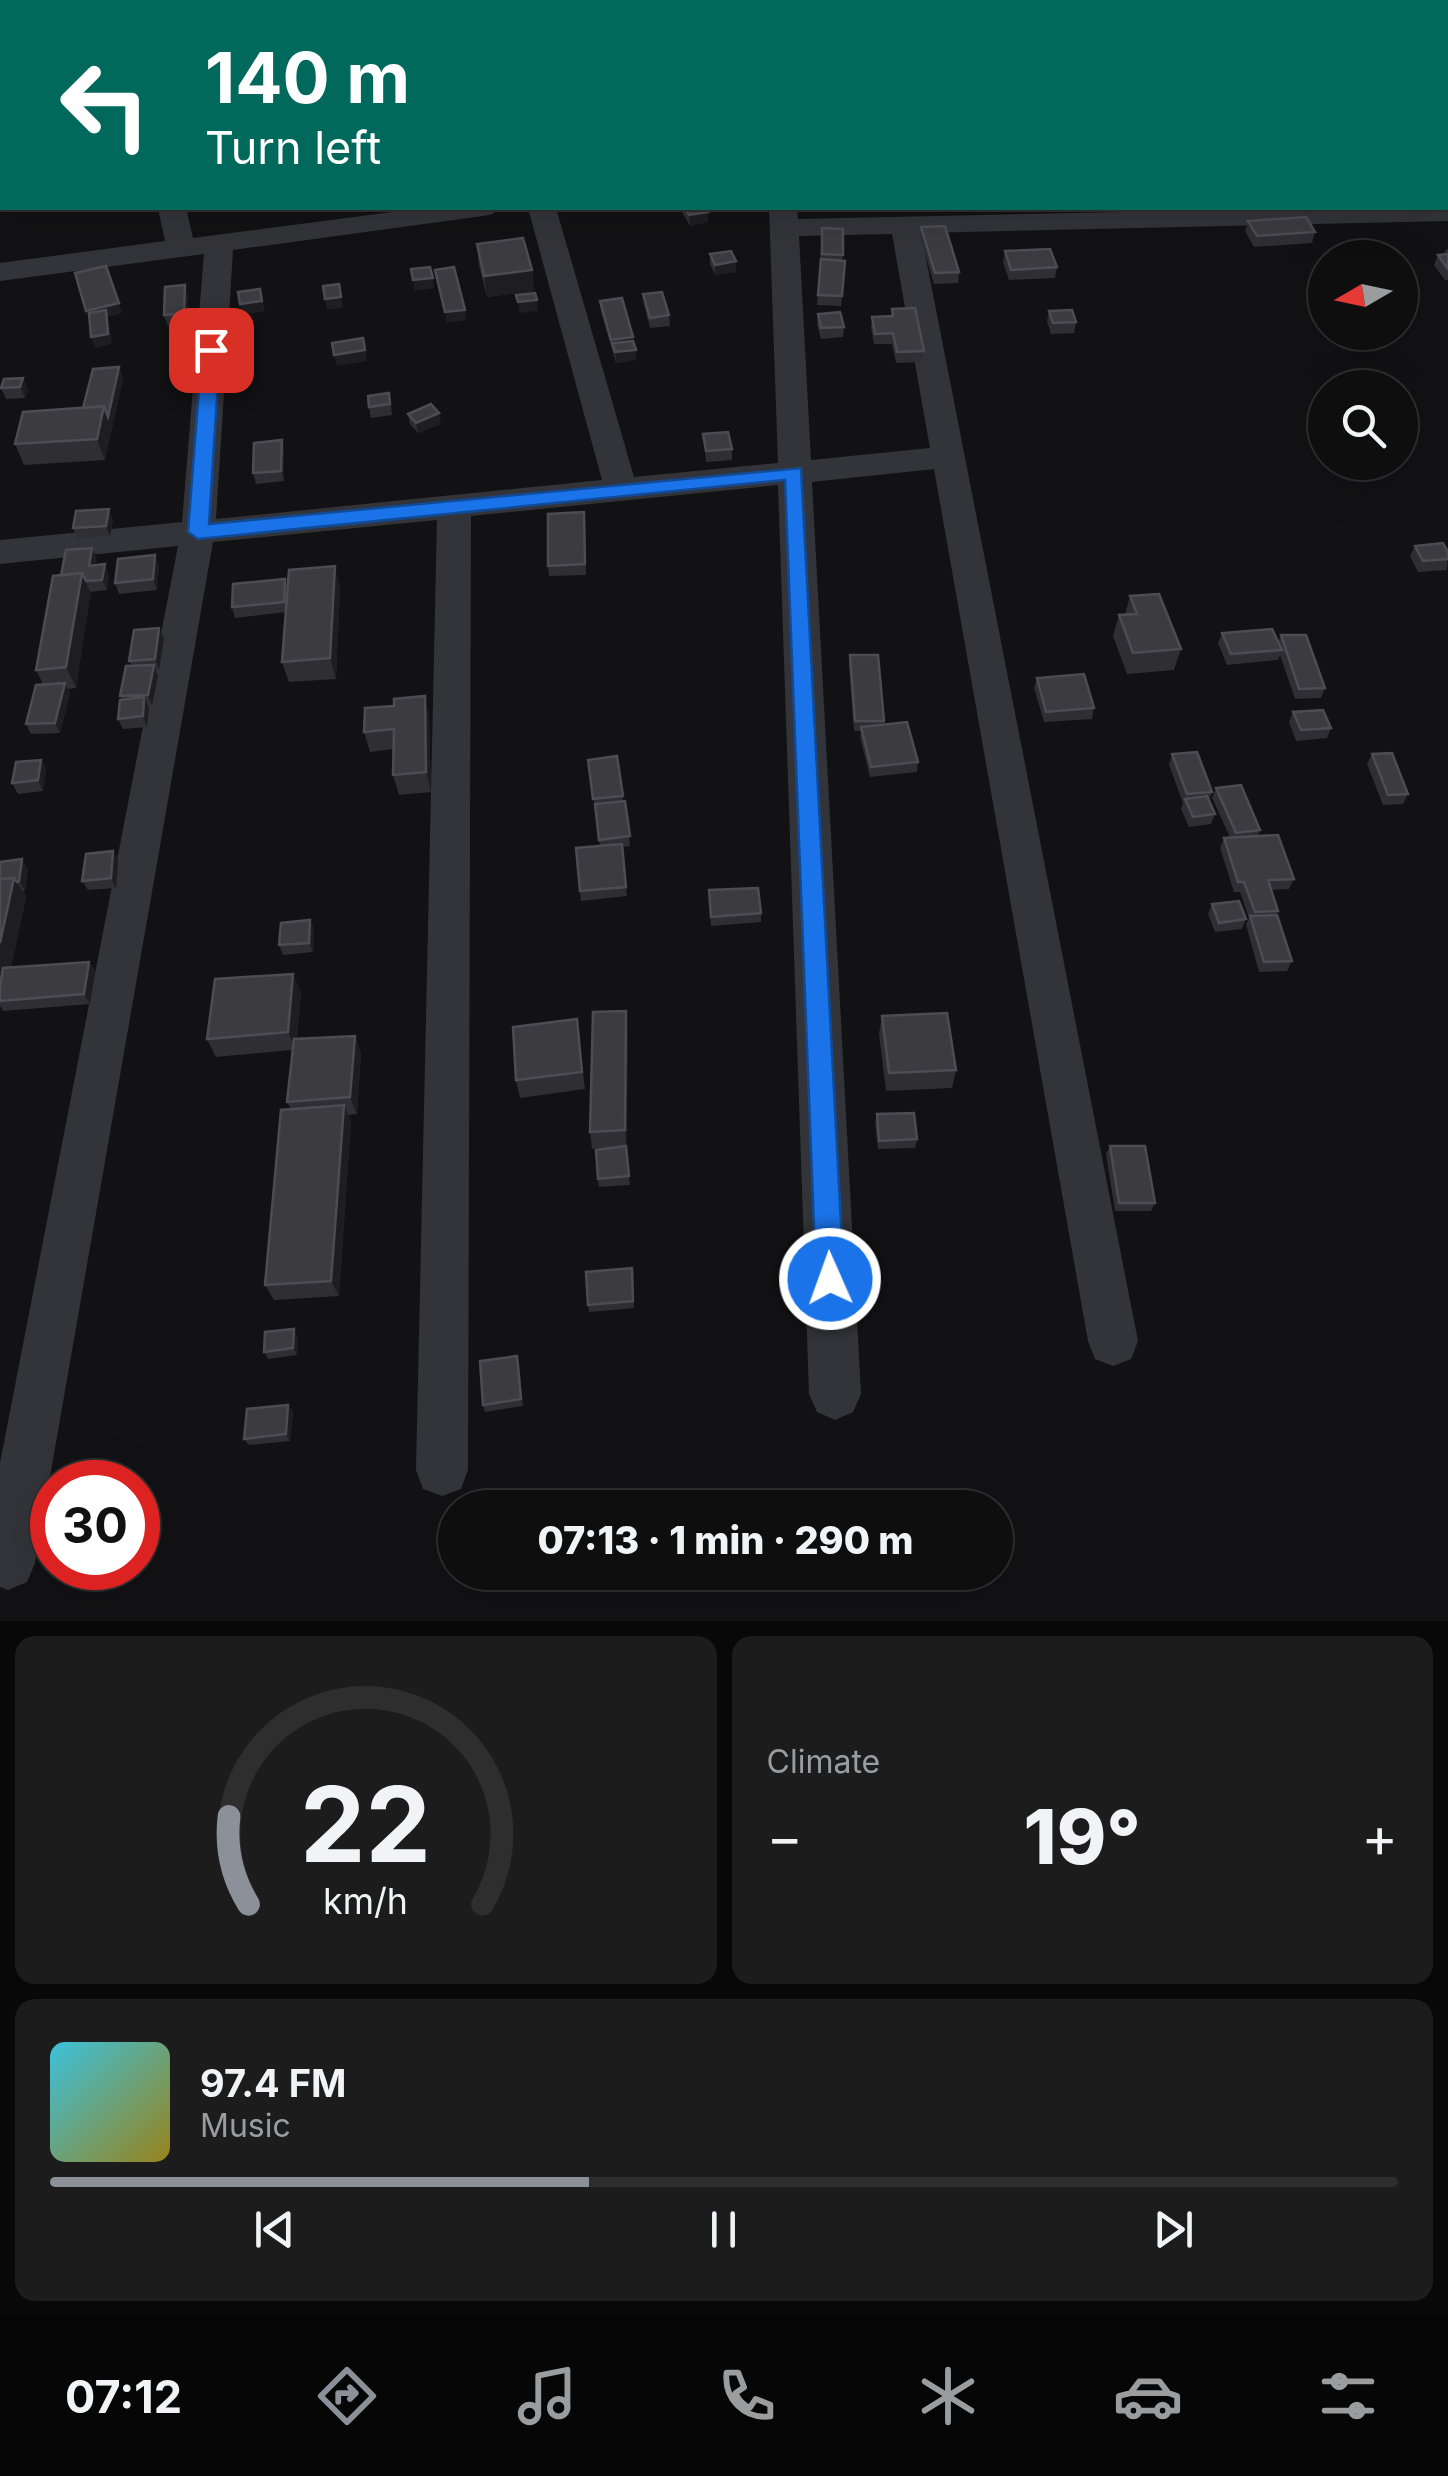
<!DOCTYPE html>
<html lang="en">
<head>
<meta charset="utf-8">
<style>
  :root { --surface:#0e0e0f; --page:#1c1c1d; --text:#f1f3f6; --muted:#9b9c9e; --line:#2e2e2f; --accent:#8c9099 }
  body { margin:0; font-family:Inter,sans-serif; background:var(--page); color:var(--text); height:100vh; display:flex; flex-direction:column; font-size:38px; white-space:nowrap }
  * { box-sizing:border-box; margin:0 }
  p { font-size:32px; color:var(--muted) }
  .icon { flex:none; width:55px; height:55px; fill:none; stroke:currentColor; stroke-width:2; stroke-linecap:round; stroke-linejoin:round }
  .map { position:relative; height:1621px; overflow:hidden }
  .panel { display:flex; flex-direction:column; gap:15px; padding:15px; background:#080808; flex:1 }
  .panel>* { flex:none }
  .hud { position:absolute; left:0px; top:0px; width:1450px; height:210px; box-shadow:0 10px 40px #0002,0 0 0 2px var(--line); background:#00695c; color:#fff; overflow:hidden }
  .needle { width:65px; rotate:261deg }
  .controls { position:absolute; left:1308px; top:240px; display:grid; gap:20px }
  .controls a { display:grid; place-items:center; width:110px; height:110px; border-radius:50%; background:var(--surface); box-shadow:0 10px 40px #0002,0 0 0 2px var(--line); font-size:50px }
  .speed { position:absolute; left:30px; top:1460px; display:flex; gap:20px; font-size:50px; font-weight:700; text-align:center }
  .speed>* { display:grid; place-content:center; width:130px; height:130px; border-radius:50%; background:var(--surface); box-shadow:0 10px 40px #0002,0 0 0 2px var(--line); line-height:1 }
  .speed .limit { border:15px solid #d22; background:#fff; color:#111 }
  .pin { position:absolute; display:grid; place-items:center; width:85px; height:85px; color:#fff; margin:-42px; border-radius:20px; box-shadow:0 5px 15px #0006 }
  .me { position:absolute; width:110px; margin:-55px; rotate:358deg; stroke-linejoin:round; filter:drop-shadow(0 0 8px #0008) }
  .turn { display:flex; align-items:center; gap:35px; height:210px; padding:0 40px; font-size:45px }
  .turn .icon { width:130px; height:130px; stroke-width:2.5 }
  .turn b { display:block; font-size:70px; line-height:85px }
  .big { font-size:75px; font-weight:800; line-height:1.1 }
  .panel .card { flex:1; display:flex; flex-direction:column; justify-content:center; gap:15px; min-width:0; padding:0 35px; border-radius:20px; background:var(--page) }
  .panel .dial { align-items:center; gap:0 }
  .dial svg { height:260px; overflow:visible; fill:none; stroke:var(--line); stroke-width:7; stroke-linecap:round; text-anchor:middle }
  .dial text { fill:var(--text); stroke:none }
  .song { display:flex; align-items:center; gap:30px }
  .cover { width:120px; height:120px; border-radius:15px; background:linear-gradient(135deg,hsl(190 70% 55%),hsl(50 70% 35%)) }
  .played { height:10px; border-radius:5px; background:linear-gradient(90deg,var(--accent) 40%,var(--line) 40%) }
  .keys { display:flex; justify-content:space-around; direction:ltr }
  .heat { display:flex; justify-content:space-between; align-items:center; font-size:55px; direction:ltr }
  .panel .tiles { flex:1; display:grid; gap:15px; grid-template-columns:1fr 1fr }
  .card:last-child { grid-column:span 2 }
  .trip { position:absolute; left:438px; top:1490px; width:575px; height:100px; border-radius:50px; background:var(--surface); box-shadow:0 10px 40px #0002,0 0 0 2px var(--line); font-weight:800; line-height:100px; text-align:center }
  .tab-bar { display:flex; height:160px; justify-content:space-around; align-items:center; background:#060606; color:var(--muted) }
  .tab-bar .icon { width:70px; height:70px }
  .tab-bar .active { color:var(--accent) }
  .tab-bar b { font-size:45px; color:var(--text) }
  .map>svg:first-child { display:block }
</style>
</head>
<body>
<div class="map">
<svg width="1448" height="1621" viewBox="0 0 1448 1621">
  <rect width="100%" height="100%" fill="#121214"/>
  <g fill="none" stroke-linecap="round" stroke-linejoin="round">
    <path fill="#333439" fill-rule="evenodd" d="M 762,0 L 786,0 L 786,2 L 762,2 Z
      M 1111,0 L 1135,0 L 1136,2 L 1112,2 Z
      M 1332,0 L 1357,0 L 1358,2 L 1334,2 Z
      M 0,29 L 2,29 L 2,43 L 0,43 Z
      M 1448,205 L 1448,221 L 921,233 L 1138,1341 L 1131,1359 L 1113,1366 L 1095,1359 L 1088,1341 L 934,469 L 812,482 L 861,1394 L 853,1412 L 835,1420 L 817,1412 L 809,1394 L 778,485 L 471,516 L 468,1470 L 461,1489 L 442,1496 L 423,1489 L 416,1470 L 437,520 L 213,542 L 35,1563 L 27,1582 L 8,1590 L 0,1587 L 0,1463 L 178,546 L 0,564 L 0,540 L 182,522 L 204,254 L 0,281 L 0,263 L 165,241 L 158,208 L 186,208 L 193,238 L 423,208 L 497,208 L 493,214 L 483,216 L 233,250 L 216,519 L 602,480 L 528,208 L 556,208 L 634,477 L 778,463 L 769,208 L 797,208 L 798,219 ZM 892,234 L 930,448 L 811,460 L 799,236 Z"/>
  </g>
  <path fill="#2f2e32" d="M 1240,0 L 1301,0 L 1300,2 L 1231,2 L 1240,2 Z
    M 680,208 L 706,208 L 708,222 L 690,226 Z
    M 1248,221 L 1315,232 L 1312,243 L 1254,247 L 1245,231 Z
    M 921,227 L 959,272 L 958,283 L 934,284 L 920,237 Z
    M 822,228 L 843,255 L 842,261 L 845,261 L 841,306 L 817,305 Z
    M 477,244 L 532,270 L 534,291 L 487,297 L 479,265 Z
    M 1446,249 L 1448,249 L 1448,280 L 1445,280 L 1434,265 L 1438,255 L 1444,254 Z
    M 1005,251 L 1057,267 L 1055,278 L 1009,280 L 1003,262 Z
    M 710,254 L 736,272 L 715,275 L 710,264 Z
    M 1400,273 L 1409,289 L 1405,300 L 1400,300 Z
    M 643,294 L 669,315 L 670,326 L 650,328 L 644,305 Z
    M 188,295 L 188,324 L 168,326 L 164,315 Z
    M 600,301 L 633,343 L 636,360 L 616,363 L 601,311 Z
    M 892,309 L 924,351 L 922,362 L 896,363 L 892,344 L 874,344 L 871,328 L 872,317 L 892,316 Z
    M 1049,311 L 1076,322 L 1074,333 L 1051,334 L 1047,321 Z
    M 818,314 L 844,327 L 843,337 L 821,339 L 817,324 Z
    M 119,367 L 123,378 L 105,460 L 24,465 L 15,444 L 83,408 Z
    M 4,379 L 28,389 L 25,398 L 6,399 L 1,388 Z
    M 391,404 L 392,415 L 371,418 L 369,407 Z
    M 408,414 L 441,424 L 418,433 L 410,424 Z
    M 703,434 L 732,449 L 732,460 L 706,462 Z
    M 282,440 L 284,451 L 284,481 L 256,484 L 253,473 Z
    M 113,520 L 110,536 L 77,538 L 73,528 Z
    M 585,523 L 586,575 L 549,576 L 548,566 Z
    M 1415,546 L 1448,552 L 1447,570 L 1418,572 L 1410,556 Z
    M 97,559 L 95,565 L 109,575 L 107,590 L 90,592 L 76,688 L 67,689 L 70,693 L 60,733 L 31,734 L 26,724 L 43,684 L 36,670 L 61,575 Z
    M 159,565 L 157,590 L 119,594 L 115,583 Z
    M 285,579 L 288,589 L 340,587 L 336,679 L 289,682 L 282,662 L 286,612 L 235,618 L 232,607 Z
    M 1130,596 L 1181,649 L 1174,670 L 1127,674 L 1113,636 L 1119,615 L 1125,615 Z
    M 159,628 L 164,639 L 159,669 L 156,670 L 158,676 L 152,705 L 148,705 L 147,727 L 123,729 L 118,719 L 122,700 L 120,696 L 132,666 L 129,661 Z
    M 1222,633 L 1278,642 L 1281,635 L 1325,688 L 1321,698 L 1295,699 L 1280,655 L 1278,660 L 1227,665 L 1218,643 Z
    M 850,655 L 884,721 L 884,724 L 918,762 L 917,772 L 870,777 L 860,737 L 861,731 L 854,731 L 849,665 Z
    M 1037,678 L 1094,708 L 1092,719 L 1044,722 L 1034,688 Z
    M 1293,712 L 1331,728 L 1327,738 L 1296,741 L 1289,722 Z
    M 429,716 L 431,792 L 399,795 L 393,775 L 394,749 L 370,752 L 364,732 Z
    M 1172,754 L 1212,792 L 1209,800 L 1215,814 L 1211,824 L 1189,827 L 1181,809 L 1183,803 L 1169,765 Z
    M 1372,754 L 1408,794 L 1403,804 L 1383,805 L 1367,764 Z
    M 617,756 L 623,801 L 625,801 L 630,846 L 622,847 L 627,896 L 581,901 L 580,891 L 600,846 L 588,760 Z
    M 41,760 L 46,770 L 43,791 L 18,794 L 12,783 Z
    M 1216,788 L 1260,830 L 1258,836 L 1294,879 L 1289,889 L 1271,890 L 1278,911 L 1276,915 L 1292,961 L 1287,971 L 1259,972 L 1246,925 L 1249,918 L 1240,892 L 1234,892 L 1220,848 L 1224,838 L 1230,837 L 1212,798 Z
    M 113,851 L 118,861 L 116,888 L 88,890 L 82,881 Z
    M 0,862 L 28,869 L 25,891 L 23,891 L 26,897 L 11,968 L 89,962 L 95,971 L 90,1004 L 3,1011 L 0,1006 Z
    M 709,900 L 761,913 L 761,922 L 711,926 Z
    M 1212,904 L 1246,919 L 1242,929 L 1215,932 L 1208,914 Z
    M 310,920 L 314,930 L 313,952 L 283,955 L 279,945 Z
    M 301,992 L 297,1039 L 355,1036 L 361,1053 L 357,1114 L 348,1115 L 351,1122 L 339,1296 L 274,1300 L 265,1285 L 291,1109 L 287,1102 L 293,1050 L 216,1057 L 207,1039 Z
    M 882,1016 L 956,1070 L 952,1088 L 886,1091 L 879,1034 Z
    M 577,1019 L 585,1089 L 520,1098 L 516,1080 Z
    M 628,1029 L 626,1147 L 630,1185 L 599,1187 L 598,1179 L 613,1148 L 592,1149 L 590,1132 Z
    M 877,1114 L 917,1139 L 915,1148 L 878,1149 L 875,1123 Z
    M 1110,1146 L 1155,1203 L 1151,1211 L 1115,1211 L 1106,1154 Z
    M 632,1268 L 634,1308 L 589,1312 L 588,1305 Z
    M 298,1337 L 297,1355 L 268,1359 L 264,1352 Z
    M 517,1356 L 519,1363 L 523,1406 L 485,1412 L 483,1405 Z
    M 288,1405 L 293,1411 L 290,1441 L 249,1445 L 244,1439 Z"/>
  <path fill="#1e1d20" d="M 663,0 L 680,0 L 680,2 L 663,2 Z
    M 708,212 L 708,222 L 690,226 L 689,215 Z
    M 736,261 L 736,272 L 715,275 L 715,265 Z
    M 532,270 L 534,291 L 487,297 L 484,276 Z
    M 433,278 L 434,288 L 415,291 L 413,280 Z
    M 339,284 L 343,308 L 327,310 L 325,299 Z
    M 185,285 L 188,295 L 188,324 L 184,313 Z
    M 260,289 L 265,311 L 243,315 L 240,304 Z
    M 537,300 L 538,311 L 519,313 L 518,302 Z
    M 119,303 L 122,313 L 108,317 L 112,344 L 95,348 L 91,337 L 90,321 L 86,311 Z
    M 465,310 L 466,320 L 447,323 L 445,312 Z
    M 633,337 L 634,347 L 612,343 L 612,350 L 611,340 Z
    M 363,338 L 367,361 L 337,366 L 334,355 Z
    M 636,350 L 636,360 L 616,363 L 615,352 Z
    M 119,367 L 123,378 L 105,460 L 97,439 L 104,406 Z
    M 23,378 L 28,389 L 25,398 L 20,387 Z
    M 439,413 L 441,424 L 418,433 L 416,423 Z
    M 282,440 L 284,451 L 284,481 L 281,471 Z
    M 109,509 L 113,520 L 110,536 L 106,526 Z
    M 92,548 L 97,559 L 93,576 L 89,566 Z
    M 155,555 L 159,565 L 157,590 L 153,579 Z
    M 105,564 L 109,575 L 107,590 L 102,580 Z
    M 335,566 L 340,587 L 336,679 L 330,658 Z
    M 82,573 L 91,594 L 76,688 L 66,667 Z
    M 159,628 L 164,639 L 159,669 L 155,659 Z
    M 154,665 L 158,676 L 152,705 L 148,695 Z
    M 65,683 L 70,693 L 60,733 L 55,723 Z
    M 425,696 L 429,716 L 431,792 L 426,772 Z
    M 144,697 L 149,708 L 147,727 L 143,716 Z
    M 41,760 L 46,770 L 43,791 L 38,780 Z
    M 113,851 L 118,861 L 116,888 L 111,878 Z
    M 22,859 L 28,869 L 25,891 L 19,881 Z
    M 14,878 L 26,897 L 4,1001 L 0,996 L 0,943 Z
    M 310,920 L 314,930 L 313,952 L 309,943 Z
    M 89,962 L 95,971 L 90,1004 L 84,994 Z
    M 293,974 L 301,992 L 296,1050 L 288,1032 Z
    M 626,1011 L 628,1029 L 627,1147 L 625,1130 Z
    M 355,1036 L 361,1053 L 357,1114 L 350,1097 Z
    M 344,1105 L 351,1122 L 339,1296 L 331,1281 Z
    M 294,1329 L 298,1337 L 297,1355 L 293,1348 Z
    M 517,1356 L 519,1363 L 523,1406 L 521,1399 Z
    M 288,1405 L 293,1411 L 290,1441 L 286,1434 Z"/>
  <path fill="#3b3b40" stroke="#4c4c52" stroke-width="2.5" d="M 350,0 L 378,0 L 379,2 L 351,2 Z
    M 509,0 L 527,0 L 528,2 L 504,2 L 510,2 Z
    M 827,0 L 858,0 L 859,2 L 828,2 Z
    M 1247,0 L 1266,0 L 1267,2 L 1249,2 Z
    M 1442,0 L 1444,2 L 1397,2 Z
    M 685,208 L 706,208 L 708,212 L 689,215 Z
    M 1306,217 L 1315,232 L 1257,236 L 1248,221 Z
    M 945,226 L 959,272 L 935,273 L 921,227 Z
    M 822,228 L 843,229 L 843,255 L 822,254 Z
    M 523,238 L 532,270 L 484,276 L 477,244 Z
    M 1050,249 L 1057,267 L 1011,270 L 1005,251 Z
    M 731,251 L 736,261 L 715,265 L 710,254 Z
    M 1448,254 L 1448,269 L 1438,255 Z
    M 821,259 L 845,261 L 842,296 L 818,295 Z
    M 106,266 L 119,303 L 86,311 L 75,273 Z
    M 430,267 L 433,278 L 413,280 L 411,269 Z
    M 454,267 L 465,310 L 445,312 L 435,270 Z
    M 1400,273 L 1409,289 L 1400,290 Z
    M 339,284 L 341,297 L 325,299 L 323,286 Z
    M 185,285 L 184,313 L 164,315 L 165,287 Z
    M 260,289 L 262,301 L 240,304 L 238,292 Z
    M 662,292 L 669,315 L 650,318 L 643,294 Z
    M 535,293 L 537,300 L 518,302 L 516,295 Z
    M 622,298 L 633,337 L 611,340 L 600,301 Z
    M 915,308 L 924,351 L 897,352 L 893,333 L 875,334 L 872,317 L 893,316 L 892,309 Z
    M 106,310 L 108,334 L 91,337 L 89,313 Z
    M 1072,310 L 1076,322 L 1053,323 L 1049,311 Z
    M 840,312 L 844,327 L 821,328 L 818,314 Z
    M 363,338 L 365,350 L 334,355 L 332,343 Z
    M 633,341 L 636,350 L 615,352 L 612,343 Z
    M 119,367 L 108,417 L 104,406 L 83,408 L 93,369 Z
    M 23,378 L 20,387 L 1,388 L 4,379 Z
    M 389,393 L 390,404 L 369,407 L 368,396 Z
    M 431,404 L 439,413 L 416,423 L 408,414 Z
    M 104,406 L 97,439 L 15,444 L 23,412 Z
    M 728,432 L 732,449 L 706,451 L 703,434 Z
    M 282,440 L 281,471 L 253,473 L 254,443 Z
    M 109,509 L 106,526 L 73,528 L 76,511 Z
    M 584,512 L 585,564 L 548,566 L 548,514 Z
    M 1443,543 L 1448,552 L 1448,559 L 1423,561 L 1415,546 Z
    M 92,548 L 89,566 L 105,564 L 102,580 L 86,581 L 82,573 L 61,575 L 66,550 Z
    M 155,555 L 153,579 L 115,583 L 118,559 Z
    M 335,566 L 330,658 L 282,662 L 289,570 Z
    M 82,573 L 66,667 L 36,670 L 53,576 Z
    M 285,579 L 284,602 L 232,607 L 233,584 Z
    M 1159,594 L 1181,649 L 1133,653 L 1119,615 L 1137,614 L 1130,596 Z
    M 159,628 L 155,659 L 129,661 L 134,630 Z
    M 1272,629 L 1282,650 L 1231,654 L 1222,633 Z
    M 1281,635 L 1306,635 L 1325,688 L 1299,689 Z
    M 850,655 L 878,655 L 884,721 L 855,721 Z
    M 154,665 L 148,695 L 120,696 L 126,666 Z
    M 1084,674 L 1094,708 L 1046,712 L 1037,678 Z
    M 65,683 L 55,723 L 26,724 L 36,685 Z
    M 425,696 L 426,772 L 393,775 L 394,729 L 364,732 L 365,708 L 394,706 L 394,699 Z
    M 144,697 L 143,716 L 118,719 L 120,700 Z
    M 1323,710 L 1331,728 L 1301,730 L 1293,712 Z
    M 907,722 L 918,762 L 871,767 L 861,727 Z
    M 1197,752 L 1212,792 L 1187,794 L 1172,754 Z
    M 1392,753 L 1408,794 L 1388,795 L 1372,754 Z
    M 617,756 L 623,796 L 593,799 L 588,760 Z
    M 41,760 L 38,780 L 12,783 L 16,762 Z
    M 1241,785 L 1260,830 L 1236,833 L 1216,788 Z
    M 1207,796 L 1215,814 L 1193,817 L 1185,799 Z
    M 625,801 L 630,836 L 599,840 L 595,804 Z
    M 1278,835 L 1294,879 L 1268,880 L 1278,911 L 1255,912 L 1244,882 L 1238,882 L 1224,838 Z
    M 622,844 L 626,887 L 580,891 L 576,848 Z
    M 113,851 L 111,878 L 82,881 L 86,854 Z
    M 22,859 L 19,881 L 17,882 L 14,878 L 0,879 L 0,862 Z
    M 14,878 L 0,943 L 0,879 Z
    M 758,888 L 761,913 L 711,917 L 709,890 Z
    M 1239,901 L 1246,919 L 1219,923 L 1212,904 Z
    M 1277,915 L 1292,961 L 1264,962 L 1250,916 Z
    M 310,920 L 309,943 L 279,945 L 281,923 Z
    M 89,962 L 84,994 L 0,1001 L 0,986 L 3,968 Z
    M 293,974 L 288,1032 L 207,1039 L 215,979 Z
    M 626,1011 L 625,1130 L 590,1132 L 593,1012 Z
    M 947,1013 L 956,1070 L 889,1073 L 882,1016 Z
    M 577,1019 L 582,1072 L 516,1080 L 513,1027 Z
    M 355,1036 L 350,1097 L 287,1102 L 294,1039 Z
    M 344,1105 L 331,1281 L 265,1285 L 281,1110 Z
    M 914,1113 L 917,1139 L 879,1141 L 877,1114 Z
    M 626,1146 L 629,1176 L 598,1179 L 596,1150 Z
    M 1110,1146 L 1145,1146 L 1155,1203 L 1119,1203 Z
    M 632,1268 L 633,1301 L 588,1305 L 586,1272 Z
    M 294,1329 L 293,1348 L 264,1352 L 265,1332 Z
    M 517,1356 L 521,1399 L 483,1405 L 480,1361 Z
    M 288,1405 L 286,1434 L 244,1439 L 247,1409 Z"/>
  <path fill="#1a73e8" stroke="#114b97" stroke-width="2.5" d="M 211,345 L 220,350 L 209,524 L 801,468 L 844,1279 L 840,1289 L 830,1293 L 820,1289 L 816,1279 L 785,480 L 198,539 L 188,532 L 202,350 Z"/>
</svg>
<div class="controls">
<a><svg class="needle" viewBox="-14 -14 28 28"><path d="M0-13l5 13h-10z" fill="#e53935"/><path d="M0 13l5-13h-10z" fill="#9b9c9e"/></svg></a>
<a><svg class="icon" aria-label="search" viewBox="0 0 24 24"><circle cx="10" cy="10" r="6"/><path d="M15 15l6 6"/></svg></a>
</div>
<div class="speed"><div class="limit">30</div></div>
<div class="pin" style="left:211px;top:350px;background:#d93025"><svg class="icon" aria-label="arrive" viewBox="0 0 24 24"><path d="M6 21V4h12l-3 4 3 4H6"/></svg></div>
<svg class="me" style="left:830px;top:1279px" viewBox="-20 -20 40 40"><circle r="17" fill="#1a73e8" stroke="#fff" stroke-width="3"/><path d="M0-11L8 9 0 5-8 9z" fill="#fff"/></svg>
<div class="trip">07:13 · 1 min · 290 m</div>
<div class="hud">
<div class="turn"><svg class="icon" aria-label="left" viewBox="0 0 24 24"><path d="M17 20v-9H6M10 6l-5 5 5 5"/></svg><div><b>140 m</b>Turn left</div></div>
</div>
</div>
<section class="panel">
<div class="tiles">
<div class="card dial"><svg viewBox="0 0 100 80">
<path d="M14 69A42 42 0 1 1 86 69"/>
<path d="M14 69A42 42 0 0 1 8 42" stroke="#8c9099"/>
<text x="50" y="56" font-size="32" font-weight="700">22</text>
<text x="50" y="72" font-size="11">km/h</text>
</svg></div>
<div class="card"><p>Climate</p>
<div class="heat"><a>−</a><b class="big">19°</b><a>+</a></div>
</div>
<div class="card">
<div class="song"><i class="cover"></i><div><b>97.4 FM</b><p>Music</p></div></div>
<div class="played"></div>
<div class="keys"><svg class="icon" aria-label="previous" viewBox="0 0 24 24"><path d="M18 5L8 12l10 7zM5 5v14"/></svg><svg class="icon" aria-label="pause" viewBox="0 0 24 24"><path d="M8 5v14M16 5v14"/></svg><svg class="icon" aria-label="next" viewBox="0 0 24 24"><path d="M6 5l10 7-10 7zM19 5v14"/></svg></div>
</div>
</div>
</section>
<nav class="tab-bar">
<b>07:12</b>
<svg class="icon active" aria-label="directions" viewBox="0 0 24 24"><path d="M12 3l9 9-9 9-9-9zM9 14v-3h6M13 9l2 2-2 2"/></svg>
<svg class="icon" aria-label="music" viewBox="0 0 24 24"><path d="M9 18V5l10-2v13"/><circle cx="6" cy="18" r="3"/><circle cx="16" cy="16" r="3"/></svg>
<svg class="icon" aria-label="phone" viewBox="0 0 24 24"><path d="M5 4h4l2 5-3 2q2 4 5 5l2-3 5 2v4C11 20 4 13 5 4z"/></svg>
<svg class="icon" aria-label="climate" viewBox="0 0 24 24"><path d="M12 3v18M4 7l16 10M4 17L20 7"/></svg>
<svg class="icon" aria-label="car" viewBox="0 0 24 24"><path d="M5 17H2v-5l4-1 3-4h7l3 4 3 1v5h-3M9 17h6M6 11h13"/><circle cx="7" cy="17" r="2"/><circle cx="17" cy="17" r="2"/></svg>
<svg class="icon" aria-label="filters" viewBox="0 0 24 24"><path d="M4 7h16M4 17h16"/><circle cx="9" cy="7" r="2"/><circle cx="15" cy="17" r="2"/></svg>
</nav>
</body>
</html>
